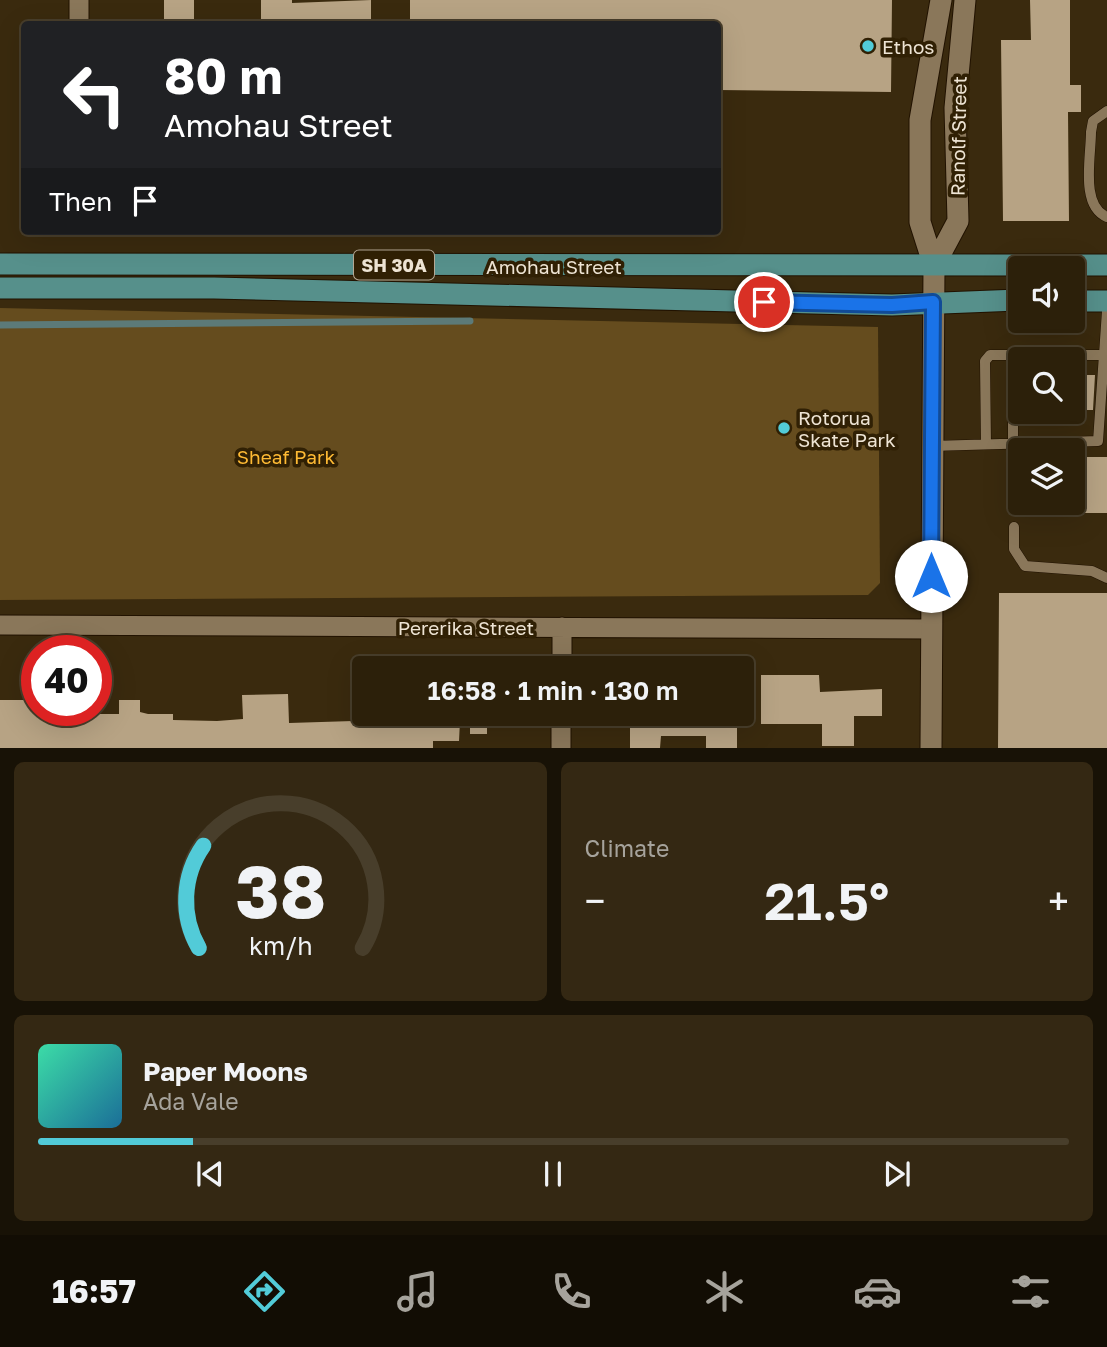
<!DOCTYPE html>
<html lang="en">
<head>
<meta charset="utf-8">
<style>
  :root { --surface:#2c200a; --page:#342813; --text:#f1f3f6; --muted:#a6a39c; --line:#483e2b; --accent:#52cbd8 }
  body { margin:0; font-family:"Golos Text",sans-serif; background:var(--page); color:var(--text); height:100vh; display:flex; flex-direction:column; font-size:26px; white-space:nowrap }
  * { box-sizing:border-box; margin:0 }
  p { font-size:23px; color:var(--muted) }
  .icon { flex:none; width:38px; height:38px; fill:none; stroke:currentColor; stroke-width:2; stroke-linecap:round; stroke-linejoin:round }
  .map { position:relative; height:748px; overflow:hidden }
  .details { display:flex; flex-direction:column; gap:14px; padding:14px; background:#181206; flex:1 }
  .details>* { flex:none }
  .guide { position:absolute; left:21px; top:21px; width:700px; height:214px; border-radius:7px; box-shadow:0 7px 28px #0002,0 0 0 2px var(--line); background:#202124; color:#fff; overflow:hidden }
  .fabs { position:absolute; left:1008px; top:256px; display:grid; gap:14px }
  .fabs a { display:grid; place-items:center; width:77px; height:77px; border-radius:7px; background:var(--surface); box-shadow:0 7px 28px #0002,0 0 0 2px var(--line); font-size:35px }
  .speed { position:absolute; left:21px; top:635px; display:flex; gap:14px; font-size:35px; font-weight:700; text-align:center }
  .speed>* { display:grid; place-content:center; width:91px; height:91px; border-radius:50%; background:var(--surface); box-shadow:0 7px 28px #0002,0 0 0 2px var(--line); line-height:1 }
  .speed .limit { border:10px solid #d22; background:#fff; color:#111 }
  .pin { position:absolute; display:grid; place-items:center; width:60px; height:60px; color:#fff; margin:-30px; border:4px solid #fff; border-radius:50%; box-shadow:0 2px 7px #0007 }
  .me { position:absolute; width:77px; margin:-38px; rotate:0deg; stroke-linejoin:round; filter:drop-shadow(0 0 5px #0008) }
  .turn { display:flex; align-items:center; gap:24px; height:147px; padding:0 28px; font-size:32px }
  .turn .icon { width:91px; height:91px; stroke-width:2.5 }
  .turn b { display:block; font-size:49px; line-height:60px }
  .then { display:flex; align-items:center; height:66px; padding:0 28px; background:#0003; gap:14px; font-size:26px }
  .big { font-size:52px; font-weight:600; line-height:1.1 }
  .details .tile { flex:1; display:flex; flex-direction:column; justify-content:center; gap:10px; min-width:0; padding:0 24px; border-radius:10px; background:var(--page) }
  .details .dial { align-items:center; gap:0 }
  .dial svg { height:182px; overflow:visible; fill:none; stroke:var(--line); stroke-width:7; stroke-linecap:round; text-anchor:middle }
  .dial text { fill:var(--text); stroke:none }
  .song { display:flex; align-items:center; gap:21px }
  .cover { width:84px; height:84px; border-radius:10px; background:linear-gradient(135deg,hsl(160 70% 55%),hsl(200 70% 35%)) }
  .played { height:7px; border-radius:4px; background:linear-gradient(90deg,var(--accent) 15%,var(--line) 15%) }
  .keys { display:flex; justify-content:space-around; direction:ltr }
  .heat { display:flex; justify-content:space-between; align-items:center; font-size:38px; direction:ltr }
  .details .tiles { flex:1; display:grid; gap:14px; grid-template-columns:1fr 1fr }
  .tile:last-child { grid-column:span 2 }
  .trip { position:absolute; left:352px; top:656px; width:402px; height:70px; border-radius:7px; background:var(--surface); box-shadow:0 7px 28px #0002,0 0 0 2px var(--line); font-weight:600; line-height:70px; text-align:center }
  .menu { display:flex; height:112px; justify-content:space-around; align-items:center; background:#120d04; color:var(--muted) }
  .menu .icon { width:49px; height:49px }
  .menu .active { color:var(--accent) }
  .menu b { font-size:32px; color:var(--text) }
  .map>svg:first-child { display:block }
</style>
</head>
<body>
<div class="map">
<svg width="1107" height="749" viewBox="0 0 1107 749">
  <rect width="100%" height="100%" fill="#3a2a0e"/>
  <path fill="#654c1e" d="M 0,308 L 878,327 L 880,583 L 868,595 L 0,600 Z"/>
  <g fill="none" stroke-linecap="round" stroke-linejoin="round">
    <path stroke="#5c7a78" stroke-width="7" d="M 0,325 L 470,321"/>
  </g>
  <path fill="#b7a384" d="M 164,0 L 194,0 L 194,24 L 164,24 Z
    M 261,0 L 292,0 L 292,3 L 371,0 L 371,24 L 261,24 Z
    M 410,0 L 892,0 L 891,92 L 718,90 L 718,24 L 513,24 L 513,20 L 463,20 L 463,24 L 410,24 Z
    M 1030,0 L 1070,0 L 1070,85 L 1081,85 L 1081,112 L 1068,112 L 1069,221 L 1003,221 L 1001,40 L 1031,40 Z
    M 1073,375 L 1095,375 L 1093,410 L 1073,410 Z
    M 1073,457 L 1107,457 L 1107,513 L 1073,513 Z
    M 999,593 L 1107,593 L 1107,748 L 998,748 Z
    M 761,675 L 819,675 L 820,692 L 882,689 L 882,716 L 854,716 L 854,746 L 822,746 L 822,724 L 761,724 Z
    M 288,694 L 289,723 L 353,721 L 353,714 L 434,714 L 434,720 L 460,721 L 459,741 L 433,741 L 433,748 L 0,748 L 0,700 L 37,700 L 37,710 L 47,715 L 47,721 L 83,720 L 83,714 L 119,714 L 119,700 L 140,700 L 140,712 L 148,714 L 173,714 L 173,720 L 217,721 L 243,719 L 242,695 Z
    M 470,714 L 487,714 L 487,734 L 470,734 Z
    M 630,714 L 737,714 L 737,748 L 706,748 L 706,736 L 661,736 L 660,748 L 630,748 Z"/>
  <g fill="none" stroke-linecap="round" stroke-linejoin="round">
    <defs>
      <path id="service" d="M 1107,111 L 1093,121 L 1091,132 C 1091,157 1080,206 1107,217
        M 1013,443 L 1013,355 L 1104,355
        M 986,444 L 985,361 L 990,355 L 1013,355
        M 931,446 L 1098,441 L 1107,311
        M 1014,527 L 1014,549 L 1025,566 L 1092,571 L 1107,578"/>
      <path id="minor" d="M 79,24 L 79,0
        M 0,625 L 931,629
        M 562,668 L 562,627
        M 561,749 L 561,714"/>
      <path id="tertiary" d="M 931,749 L 934,266"/>
      <path id="secondary" d="M 934,266 L 958,221 L 955,108 L 965,0
        M 934,266 L 920,222 L 920,120 L 941,0"/>
      <path id="primary" d="M 0,264 L 1107,265
        M 0,288 L 214,288 L 892,305 L 1020,300
        M 1073,301 L 1107,301"/>
    </defs>
    <use href="#service" stroke="#211200" stroke-width="11"/>
    <use href="#minor" stroke="#211200" stroke-width="21"/>
    <use href="#tertiary" stroke="#211200" stroke-width="23"/>
    <use href="#secondary" stroke="#211200" stroke-width="23"/>
    <use href="#primary" stroke="#211200" stroke-width="23"/>
    <use href="#service" stroke="#8a775a" stroke-width="10"/>
    <use href="#minor" stroke="#8a775a" stroke-width="19"/>
    <use href="#tertiary" stroke="#8a775a" stroke-width="21"/>
    <use href="#secondary" stroke="#8a775a" stroke-width="21"/>
    <use href="#primary" stroke="#56908b" stroke-width="21"/>
  </g>
  <g fill="none" stroke-linecap="round" stroke-linejoin="round">
    <defs>
      <path id="route" d="M 764,302 L 892,305 L 933,302 L 931,576"/>
    </defs>
    <use href="#route" stroke="#114b97" stroke-width="18"/>
    <use href="#route" stroke="#1a73e8" stroke-width="12"/>
  </g>
  <g fill="#52cbd8" stroke="#302004" stroke-width="2.5">
    <circle cx="868" cy="46" r="7"/>
    <circle cx="784" cy="428" r="7"/>
  </g>
  <g text-anchor="middle" dominant-baseline="central" stroke-width="7" stroke-linejoin="round" paint-order="stroke">
    <rect fill="#302004" stroke="#b5a996" stroke-width="2" x="354" y="250.5" width="80" height="29" rx="5"/>
    <g font-size="18" font-weight="bold" fill="#eee4d4">
      <text x="394" y="265">SH 30A</text>
    </g>
    <g font-size="19" fill="#eee4d4" stroke="#302004" text-anchor="start">
      <text x="882" y="46">Ethos</text>
      <text x="798" y="417">Rotorua<tspan x="798" dy="22">Skate Park</tspan></text>
    </g>
    <g font-size="19" fill="#eee4d4" stroke="#302004">
      <text transform="translate(958 136) rotate(-89)">Ranolf Street</text>
      <text x="554" y="266">Amohau Street</text>
      <text x="466" y="627">Pererika Street</text>
    </g>
    <g font-size="19" fill="#feba34" stroke="#302004">
      <text x="286" y="456">Sheaf Park</text>
    </g>
  </g>
</svg>
<div class="fabs">
<a><svg class="icon" aria-label="sound" viewBox="0 0 24 24"><path d="M4 9h4l5-4v14l-5-4H4zM17 9q2 3 0 6"/></svg></a>
<a><svg class="icon" aria-label="search" viewBox="0 0 24 24"><circle cx="10" cy="10" r="6"/><path d="M15 15l6 6"/></svg></a>
<a><svg class="icon" aria-label="layers" viewBox="0 0 24 24"><path d="M12 4l9 5-9 5-9-5zM3 14l9 5 9-5"/></svg></a>
</div>
<div class="speed"><div class="limit">40</div></div>
<div class="pin" style="left:764px;top:302px;background:#d93025"><svg class="icon" aria-label="arrive" viewBox="0 0 24 24"><path d="M6 21V4h12l-3 4 3 4H6"/></svg></div>
<svg class="me" style="left:931px;top:576px" viewBox="-20 -20 40 40"><circle r="19" fill="#fff"/><path d="M0-13L10 11 0 6-10 11z" fill="#1a73e8"/></svg>
<div class="trip">16:58 · 1 min · 130 m</div>
<div class="guide">
<div class="turn"><svg class="icon" aria-label="left" viewBox="0 0 24 24"><path d="M17 20v-9H6M10 6l-5 5 5 5"/></svg><div><b>80 m</b>Amohau Street</div></div>
<div class="then">Then<svg class="icon" aria-label="arrive" viewBox="0 0 24 24"><path d="M6 21V4h12l-3 4 3 4H6"/></svg></div>
</div>
</div>
<section class="details">
<div class="tiles">
<div class="tile dial"><svg viewBox="0 0 100 80">
<path d="M14 69A42 42 0 1 1 86 69"/>
<path d="M14 69A42 42 0 0 1 16 24" stroke="#52cbd8"/>
<text x="50" y="56" font-size="32" font-weight="700">38</text>
<text x="50" y="72" font-size="11">km/h</text>
</svg></div>
<div class="tile"><p>Climate</p>
<div class="heat"><a>−</a><b class="big">21.5°</b><a>+</a></div>
</div>
<div class="tile">
<div class="song"><i class="cover"></i><div><b>Paper Moons</b><p>Ada Vale</p></div></div>
<div class="played"></div>
<div class="keys"><svg class="icon" aria-label="previous" viewBox="0 0 24 24"><path d="M18 5L8 12l10 7zM5 5v14"/></svg><svg class="icon" aria-label="pause" viewBox="0 0 24 24"><path d="M8 5v14M16 5v14"/></svg><svg class="icon" aria-label="next" viewBox="0 0 24 24"><path d="M6 5l10 7-10 7zM19 5v14"/></svg></div>
</div>
</div>
</section>
<nav class="menu">
<b>16:57</b>
<svg class="icon active" aria-label="directions" viewBox="0 0 24 24"><path d="M12 3l9 9-9 9-9-9zM9 14v-3h6M13 9l2 2-2 2"/></svg>
<svg class="icon" aria-label="music" viewBox="0 0 24 24"><path d="M9 18V5l10-2v13"/><circle cx="6" cy="18" r="3"/><circle cx="16" cy="16" r="3"/></svg>
<svg class="icon" aria-label="phone" viewBox="0 0 24 24"><path d="M5 4h4l2 5-3 2q2 4 5 5l2-3 5 2v4C11 20 4 13 5 4z"/></svg>
<svg class="icon" aria-label="climate" viewBox="0 0 24 24"><path d="M12 3v18M4 7l16 10M4 17L20 7"/></svg>
<svg class="icon" aria-label="car" viewBox="0 0 24 24"><path d="M5 17H2v-5l4-1 3-4h7l3 4 3 1v5h-3M9 17h6M6 11h13"/><circle cx="7" cy="17" r="2"/><circle cx="17" cy="17" r="2"/></svg>
<svg class="icon" aria-label="filters" viewBox="0 0 24 24"><path d="M4 7h16M4 17h16"/><circle cx="9" cy="7" r="2"/><circle cx="15" cy="17" r="2"/></svg>
</nav>
</body>
</html>
